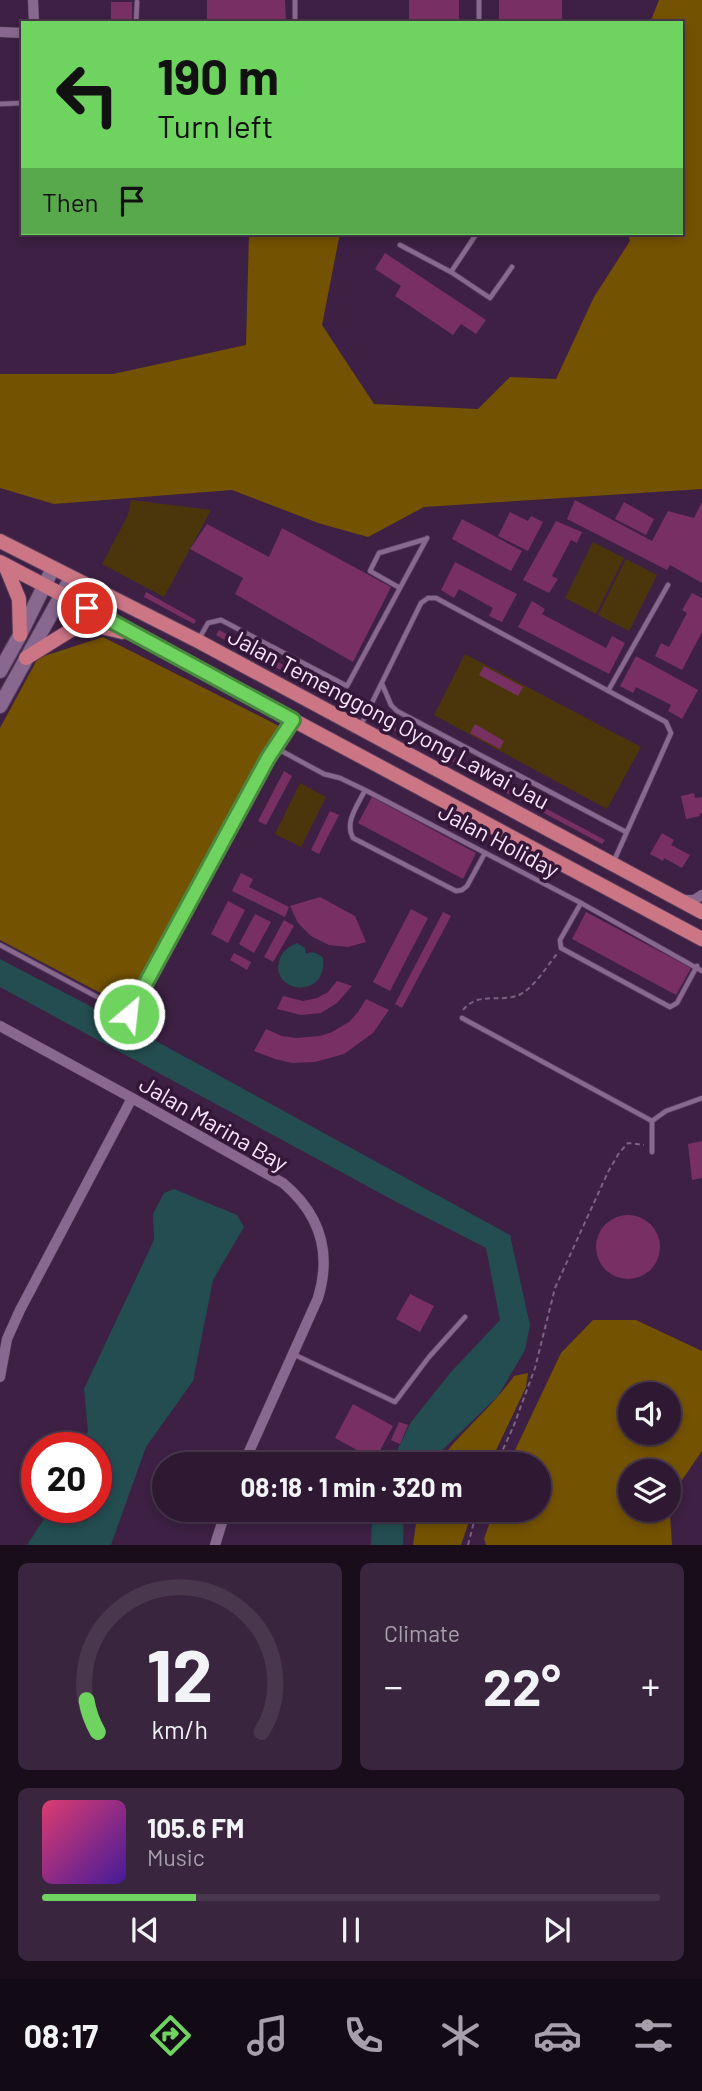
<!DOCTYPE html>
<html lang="en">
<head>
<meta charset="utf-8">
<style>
  :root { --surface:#2e1832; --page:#3a253e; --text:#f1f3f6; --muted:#a7a0ac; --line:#49374d; --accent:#6fd35f }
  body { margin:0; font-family:Barlow,sans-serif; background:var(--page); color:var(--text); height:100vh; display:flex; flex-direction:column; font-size:26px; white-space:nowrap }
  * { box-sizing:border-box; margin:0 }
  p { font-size:23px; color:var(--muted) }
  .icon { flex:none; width:38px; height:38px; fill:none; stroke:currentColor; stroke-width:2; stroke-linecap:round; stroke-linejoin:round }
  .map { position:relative; height:1545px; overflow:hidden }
  .sheet { display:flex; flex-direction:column; gap:18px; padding:18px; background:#190d1c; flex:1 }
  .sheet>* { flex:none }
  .top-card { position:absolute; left:21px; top:21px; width:662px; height:214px; border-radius:0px; box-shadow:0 4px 10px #0003,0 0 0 2px var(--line); background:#6fd35f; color:#111; overflow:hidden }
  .fabs { position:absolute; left:618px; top:1382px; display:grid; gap:14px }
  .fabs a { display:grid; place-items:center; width:63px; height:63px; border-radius:50%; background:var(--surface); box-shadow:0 4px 10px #0003,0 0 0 2px var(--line); font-size:35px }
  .speed { position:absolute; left:21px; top:1432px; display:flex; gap:14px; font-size:35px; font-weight:700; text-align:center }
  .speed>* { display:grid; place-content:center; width:91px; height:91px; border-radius:50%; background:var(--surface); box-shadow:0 4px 10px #0003,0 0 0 2px var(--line); line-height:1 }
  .speed .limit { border:10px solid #d22; background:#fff; color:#111 }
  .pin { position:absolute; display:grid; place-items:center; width:60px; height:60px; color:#fff; margin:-30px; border:4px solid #fff; border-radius:50%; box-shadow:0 2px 7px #0007 }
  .me { position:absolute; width:77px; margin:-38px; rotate:28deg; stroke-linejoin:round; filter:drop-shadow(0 0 5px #0008) }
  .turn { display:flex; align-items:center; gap:24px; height:147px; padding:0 21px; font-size:32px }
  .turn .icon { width:91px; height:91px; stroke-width:2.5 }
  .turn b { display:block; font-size:49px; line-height:60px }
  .then { display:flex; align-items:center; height:66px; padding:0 21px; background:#0003; gap:14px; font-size:26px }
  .big { font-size:52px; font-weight:700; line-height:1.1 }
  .sheet .widget { flex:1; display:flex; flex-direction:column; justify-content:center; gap:10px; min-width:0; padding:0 24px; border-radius:10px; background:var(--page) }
  .sheet .dial { align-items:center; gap:0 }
  .dial svg { height:182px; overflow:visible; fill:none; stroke:var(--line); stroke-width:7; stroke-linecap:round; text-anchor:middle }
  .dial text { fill:var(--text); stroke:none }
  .song { display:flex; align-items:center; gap:21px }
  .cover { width:84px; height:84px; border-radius:10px; background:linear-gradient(135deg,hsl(340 70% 55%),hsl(260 70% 35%)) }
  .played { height:7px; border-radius:4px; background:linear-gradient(90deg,var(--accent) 25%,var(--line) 25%) }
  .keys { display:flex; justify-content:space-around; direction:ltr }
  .heat { display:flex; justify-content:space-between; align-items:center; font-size:38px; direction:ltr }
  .sheet .tiles { flex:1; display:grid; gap:18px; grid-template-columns:1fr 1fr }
  .widget:last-child { grid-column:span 2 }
  .trip { position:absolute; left:152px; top:1452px; width:399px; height:70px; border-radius:35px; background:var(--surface); box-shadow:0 4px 10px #0003,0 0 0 2px var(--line); font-weight:700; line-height:70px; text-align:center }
  .tab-bar { display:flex; height:112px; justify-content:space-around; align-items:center; background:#120a14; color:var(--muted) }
  .tab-bar .icon { width:49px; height:49px }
  .tab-bar .on { color:var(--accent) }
  .tab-bar b { font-size:32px; color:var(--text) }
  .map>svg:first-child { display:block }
</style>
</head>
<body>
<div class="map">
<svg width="702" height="1545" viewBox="0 0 702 1545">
  <rect width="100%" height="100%" fill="#3d2043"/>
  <path fill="#4b360c" d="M 131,500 L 211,510 L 164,597 L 102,564 L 128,515 Z
    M 593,542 L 624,558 L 596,614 L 565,598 Z
    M 626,559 L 657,575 L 629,631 L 598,615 Z
    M 465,654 L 641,747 L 607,809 L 434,715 Z
    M 300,783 L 326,797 L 301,847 L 275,834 Z"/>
  <path fill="#735201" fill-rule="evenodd" d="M 659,0 L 702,0 L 702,489 L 424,507 L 368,537 L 318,523 L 232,490 L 54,504 L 0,488 L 0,374 L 113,374 L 246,345 L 249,233 L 340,233 L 322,325 L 374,404 L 478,409 L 510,377 L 556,379 L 594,297 L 630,241 L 628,233 L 681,233 L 681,23 L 650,23 Z
    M 103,637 L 279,726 L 125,1006 L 0,940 L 0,728 L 38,658 Z
    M 593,1320 L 636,1320 L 702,1351 L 702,1451 L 669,1499 L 672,1545 L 486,1545 L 484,1539 L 494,1510 L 539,1510 L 539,1465 L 508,1465 L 561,1353 ZM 630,1395 L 668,1395 L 668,1433 L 630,1433 ZM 630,1472 L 668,1472 L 668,1510 L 630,1510 Z
    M 528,1373 L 526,1387 L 489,1465 L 436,1465 C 459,1433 491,1409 514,1376 Z
    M 418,1510 L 473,1510 L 461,1545 L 413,1545 Z"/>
  <path fill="#234d50" d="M 297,943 L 305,948 L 306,954 C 311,951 319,953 323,958 C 328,1000 271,993 279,962 C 281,952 288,947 297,943 Z
    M 0,959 L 134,1029 L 510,1235 L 530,1325 L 525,1350 L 498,1396 L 433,1459 L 429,1465 L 390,1465 L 411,1422 L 451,1372 L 500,1320 L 486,1248 L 402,1205 L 0,987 Z
    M 174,1189 L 237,1215 L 244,1227 L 213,1280 L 193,1381 L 146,1447 L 111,1545 L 27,1545 L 52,1507 L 96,1507 L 96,1447 L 81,1447 L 88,1431 L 84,1389 L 154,1240 L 153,1214 L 164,1193 Z
    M 376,1510 L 404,1510 L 403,1545 L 371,1545 L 372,1523 Z"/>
  <path fill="#783062" d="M 207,0 L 285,0 L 286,21 L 207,23 Z
    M 409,0 L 459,0 L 459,23 L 409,23 Z
    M 499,0 L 562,0 L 562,23 L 499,23 Z
    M 111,2 L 132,2 L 132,22 L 111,22 Z
    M 385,253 L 486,320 L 476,334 L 461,324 L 453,335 L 395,296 L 401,286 L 375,269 Z
    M 575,500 L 652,541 L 668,511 L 694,518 L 702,502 L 702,583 L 670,565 L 667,570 L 567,519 Z
    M 624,502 L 654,519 L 646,535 L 615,519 Z
    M 510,512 L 528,521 L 531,516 L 543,522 L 528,551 L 498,536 Z
    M 462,519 L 522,551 L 511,571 L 452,539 Z
    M 556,521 L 582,532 L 577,543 L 571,540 L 552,576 L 558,579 L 549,593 L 523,580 Z
    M 207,524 L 269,557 L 282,528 L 391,587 L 353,662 L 235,594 L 243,578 L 190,549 Z
    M 455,562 L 517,594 L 502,622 L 489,616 L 493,608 L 459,589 L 454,598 L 441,590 Z
    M 146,592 L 196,620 L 194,624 L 144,597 Z
    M 692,593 L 702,598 L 702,632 L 682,670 L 655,656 L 661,643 L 669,647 L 687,613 L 682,610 Z
    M 532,601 L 545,609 L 542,614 L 606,648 L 612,636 L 625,643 L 609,674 L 518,627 Z
    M 219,630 L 348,700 L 345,705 L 216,635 Z
    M 636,656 L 698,690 L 682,719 L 668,711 L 671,705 L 636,687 L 633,693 L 620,686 Z
    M 484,666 L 523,687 L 518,696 L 479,675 Z
    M 387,723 L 464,763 L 462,767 L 386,726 Z
    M 475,724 L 504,741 L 500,749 L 470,733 Z
    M 284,771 L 292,776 L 266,825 L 258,821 Z
    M 502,785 L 605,840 L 602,844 L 499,789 Z
    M 694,793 L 695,798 L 702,797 L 702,813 L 699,814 L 700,816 L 686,819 L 681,796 Z
    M 372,797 L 476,853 L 463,879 L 358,823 Z
    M 330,811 L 339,815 L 319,854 L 311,850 Z
    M 662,833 L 674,840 L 671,845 L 690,855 L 682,868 L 664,858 L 663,861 L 650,854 Z
    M 241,873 L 253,879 L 249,887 L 289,907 L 285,917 L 232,891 Z
    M 320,897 L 355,916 L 366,942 L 348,947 L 329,945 L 311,936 L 298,923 L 290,906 Z
    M 228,901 L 245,910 L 228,943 L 211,934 Z
    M 411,909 L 428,918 L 390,991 L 373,982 Z
    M 443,912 L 451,916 L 402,1008 L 395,1004 Z
    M 586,912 L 691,968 L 676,995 L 572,939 Z
    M 255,914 L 271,922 L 254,953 L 239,944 Z
    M 284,920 L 294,926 L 273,962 L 264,957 Z
    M 234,953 L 251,962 L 247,970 L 230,960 Z
    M 337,981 L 352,986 L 337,1003 L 321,1013 L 301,1015 L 277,1009 L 283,996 L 303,1001 L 317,998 L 328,992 Z
    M 366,999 L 389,1010 L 373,1033 L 344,1054 L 315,1062 L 292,1063 L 275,1059 L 254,1051 L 266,1029 L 282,1036 L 296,1038 L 320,1036 L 332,1032 L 349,1022 L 358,1012 Z
    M 702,1141 L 702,1178 L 692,1180 L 688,1144 Z
    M596 1247a32 32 0 1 1 64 0a32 32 0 1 1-64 0Z
    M 410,1294 L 434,1306 L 420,1332 L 396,1319 Z
    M 353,1404 L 393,1426 L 375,1460 L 335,1438 Z
    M 399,1422 L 408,1425 L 400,1444 L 391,1440 Z"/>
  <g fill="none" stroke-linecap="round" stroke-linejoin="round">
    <defs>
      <path id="service" d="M 479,0 L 479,23
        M 136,23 L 137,2
        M 295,23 L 295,0
        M 0,104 L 23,103
        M 400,245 L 451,272 L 490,298 L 512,267
        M 451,272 L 477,233
        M 400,588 L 370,571 L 379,553 L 426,539
        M 200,637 L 208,623 L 221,620 L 347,686 L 427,538
        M 382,684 L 391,705 L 397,711 L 626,832
        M 608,691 L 668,585
        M 361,725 L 421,603 L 428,598 L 436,598 L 666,722 L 671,733 L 613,863
        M 276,748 L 324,774 L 340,778 L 365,790 L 581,903 L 702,971
        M 365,790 C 358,805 344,822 353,838 L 456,891 L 462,890 L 467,886 L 485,853
        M 581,903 L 560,940 L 561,948 L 670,1007 L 677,1003 L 697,966
        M 0,945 L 129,1014 L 231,824 L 268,758 L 291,724
        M 462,1018 L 652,1121
        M 652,1121 L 666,1111 L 702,1098
        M 652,1121 L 652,1152
        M 293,1354 L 395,1402 L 429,1357 L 465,1317"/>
      <path id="minor" d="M 33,0 L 34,23
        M 0,32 L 23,33
        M 684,900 L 694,900 L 702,895
        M 0,1026 L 132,1098 L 283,1183 C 320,1214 332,1252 318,1298 L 243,1465
        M 0,1377 L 7,1339 L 20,1310 L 132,1098
        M 215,1545 L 226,1510"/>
      <path id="secondary" d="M 0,671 L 20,635 L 53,568
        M 0,706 L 71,578"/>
      <path id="primary" d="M 0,541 L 198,641 L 702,912
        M 0,562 L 141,636 L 293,720 L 702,939
        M 5,565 L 19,599 L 20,635
        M 26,658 L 71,630 L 89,624 L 122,632"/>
    </defs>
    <use href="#service" stroke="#563c5b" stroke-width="6"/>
    <use href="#minor" stroke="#563c5b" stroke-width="11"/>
    <use href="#secondary" stroke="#563c5b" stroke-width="16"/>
    <use href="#primary" stroke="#563c5b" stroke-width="16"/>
    <path stroke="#7c6281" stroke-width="2" stroke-dasharray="5 3.5" stroke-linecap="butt" d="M 529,862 L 540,868
      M 463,1010 C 478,991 500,1003 519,995 C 535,987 546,967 557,954
      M 496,1465 L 514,1425 L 535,1368 L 555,1288 L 608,1172 L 619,1153 L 628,1143 L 644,1145
      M 468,1545 L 477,1510"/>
    <use href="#service" stroke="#89688f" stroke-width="4.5"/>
    <use href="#minor" stroke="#89688f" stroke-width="10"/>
    <use href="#secondary" stroke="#89688f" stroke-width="14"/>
    <use href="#primary" stroke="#cb7585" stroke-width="14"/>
  </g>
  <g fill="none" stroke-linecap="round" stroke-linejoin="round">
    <defs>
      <path id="route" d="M 87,608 L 293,720 L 268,758 L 129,1014"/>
    </defs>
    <use href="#route" stroke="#48893e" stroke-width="18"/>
    <use href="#route" stroke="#6fd35f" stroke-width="12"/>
  </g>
  <g text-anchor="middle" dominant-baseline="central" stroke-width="7" stroke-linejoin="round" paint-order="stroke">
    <g font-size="23" fill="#f8e5fb" stroke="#331638">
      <text transform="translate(389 718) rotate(28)">Jalan Temenggong Oyong Lawai Jau</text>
      <text transform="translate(499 840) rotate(28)">Jalan Holiday</text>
      <text transform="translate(214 1123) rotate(30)">Jalan Marina Bay</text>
    </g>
  </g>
</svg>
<div class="fabs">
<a><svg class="icon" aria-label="sound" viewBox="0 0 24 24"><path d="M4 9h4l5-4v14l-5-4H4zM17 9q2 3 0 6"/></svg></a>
<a><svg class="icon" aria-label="layers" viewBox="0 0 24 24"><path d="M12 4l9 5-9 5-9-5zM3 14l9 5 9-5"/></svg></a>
</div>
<div class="speed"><div class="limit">20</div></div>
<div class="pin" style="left:87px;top:608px;background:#d93025"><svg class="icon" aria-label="arrive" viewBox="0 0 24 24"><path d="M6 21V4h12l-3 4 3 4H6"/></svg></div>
<svg class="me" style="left:129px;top:1014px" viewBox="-20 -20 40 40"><circle r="17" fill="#6fd35f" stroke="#fff" stroke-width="3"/><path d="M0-11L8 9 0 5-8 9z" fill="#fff"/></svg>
<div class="trip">08:18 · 1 min · 320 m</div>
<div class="top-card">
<div class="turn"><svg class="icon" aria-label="left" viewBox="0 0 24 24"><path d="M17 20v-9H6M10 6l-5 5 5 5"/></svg><div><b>190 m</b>Turn left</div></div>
<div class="then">Then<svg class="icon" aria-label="arrive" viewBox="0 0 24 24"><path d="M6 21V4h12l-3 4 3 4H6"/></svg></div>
</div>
</div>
<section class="sheet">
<div class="tiles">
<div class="widget dial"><svg viewBox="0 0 100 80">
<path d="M14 69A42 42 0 1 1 86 69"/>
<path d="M14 69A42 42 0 0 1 9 55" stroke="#6fd35f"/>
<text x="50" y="56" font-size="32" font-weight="700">12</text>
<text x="50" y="72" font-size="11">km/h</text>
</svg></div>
<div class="widget"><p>Climate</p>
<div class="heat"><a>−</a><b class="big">22°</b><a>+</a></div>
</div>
<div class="widget">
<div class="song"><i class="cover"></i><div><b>105.6 FM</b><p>Music</p></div></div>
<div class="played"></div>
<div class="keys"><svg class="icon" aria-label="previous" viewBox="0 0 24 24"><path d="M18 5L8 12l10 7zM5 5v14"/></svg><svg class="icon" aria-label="pause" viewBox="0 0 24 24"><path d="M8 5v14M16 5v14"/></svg><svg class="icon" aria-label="next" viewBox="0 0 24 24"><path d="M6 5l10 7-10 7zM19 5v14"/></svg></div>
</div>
</div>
</section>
<nav class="tab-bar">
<b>08:17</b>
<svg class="icon on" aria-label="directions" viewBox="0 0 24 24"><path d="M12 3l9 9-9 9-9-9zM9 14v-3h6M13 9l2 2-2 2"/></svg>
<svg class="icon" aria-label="music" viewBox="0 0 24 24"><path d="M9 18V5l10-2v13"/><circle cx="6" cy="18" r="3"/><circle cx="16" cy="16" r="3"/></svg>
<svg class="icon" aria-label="phone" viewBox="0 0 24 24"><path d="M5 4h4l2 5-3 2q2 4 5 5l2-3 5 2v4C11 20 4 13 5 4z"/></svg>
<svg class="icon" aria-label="climate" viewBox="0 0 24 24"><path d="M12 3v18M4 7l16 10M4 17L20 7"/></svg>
<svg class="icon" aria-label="car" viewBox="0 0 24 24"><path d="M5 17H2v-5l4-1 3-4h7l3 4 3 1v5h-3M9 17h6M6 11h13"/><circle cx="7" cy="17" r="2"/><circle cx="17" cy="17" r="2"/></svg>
<svg class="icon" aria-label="filters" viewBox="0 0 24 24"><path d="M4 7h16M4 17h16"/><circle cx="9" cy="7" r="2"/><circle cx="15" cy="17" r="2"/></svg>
</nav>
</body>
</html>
